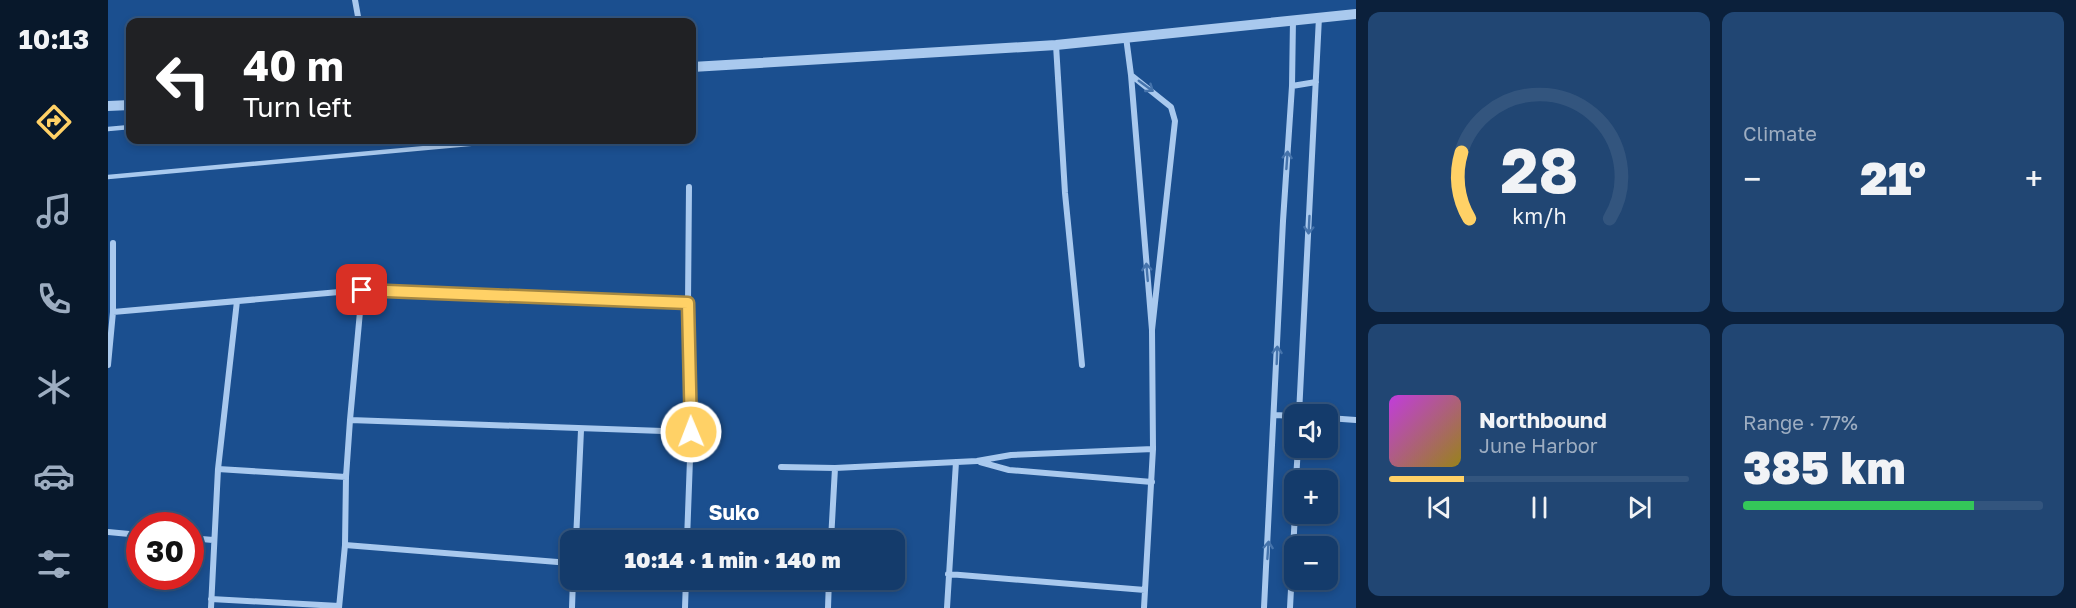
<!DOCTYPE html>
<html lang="en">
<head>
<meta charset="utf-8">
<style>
  :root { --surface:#143b6b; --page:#214673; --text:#f1f3f6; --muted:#9dadc1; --line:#33557e; --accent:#ffd166 }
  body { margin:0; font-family:"Golos Text",sans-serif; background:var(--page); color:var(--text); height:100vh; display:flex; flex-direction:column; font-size:22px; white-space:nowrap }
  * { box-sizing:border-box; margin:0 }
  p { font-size:20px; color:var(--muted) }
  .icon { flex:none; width:33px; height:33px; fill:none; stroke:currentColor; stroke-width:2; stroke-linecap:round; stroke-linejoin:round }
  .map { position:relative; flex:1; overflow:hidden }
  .panel { display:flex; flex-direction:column; gap:12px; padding:12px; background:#0b203b; width:720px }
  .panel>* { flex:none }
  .top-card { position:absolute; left:18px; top:18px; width:570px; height:126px; border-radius:12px; box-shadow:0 3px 9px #0003,0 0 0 2px var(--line); background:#202124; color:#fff; overflow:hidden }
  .fabs { position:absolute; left:1176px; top:404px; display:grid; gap:12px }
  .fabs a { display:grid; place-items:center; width:54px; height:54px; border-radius:12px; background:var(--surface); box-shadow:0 3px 9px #0003,0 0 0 2px var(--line); font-size:30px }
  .speed { position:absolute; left:18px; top:512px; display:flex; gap:12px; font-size:30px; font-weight:700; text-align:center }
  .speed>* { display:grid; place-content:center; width:78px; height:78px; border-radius:50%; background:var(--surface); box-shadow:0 3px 9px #0003,0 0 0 2px var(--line); line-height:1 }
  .speed .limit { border:9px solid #d22; background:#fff; color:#111 }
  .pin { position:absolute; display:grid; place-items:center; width:51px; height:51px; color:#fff; margin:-26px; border-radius:12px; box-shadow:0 3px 9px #0006 }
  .me { position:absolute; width:66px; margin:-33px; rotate:359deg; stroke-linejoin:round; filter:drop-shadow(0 0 4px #0008) }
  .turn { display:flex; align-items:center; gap:21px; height:126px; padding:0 18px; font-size:27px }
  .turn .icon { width:78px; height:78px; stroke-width:2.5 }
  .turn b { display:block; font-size:42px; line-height:51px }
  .big { font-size:45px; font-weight:800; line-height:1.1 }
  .panel .widget { flex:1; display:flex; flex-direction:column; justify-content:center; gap:9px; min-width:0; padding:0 21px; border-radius:12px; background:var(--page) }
  .panel .dial { align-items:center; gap:0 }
  .dial svg { height:156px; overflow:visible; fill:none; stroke:var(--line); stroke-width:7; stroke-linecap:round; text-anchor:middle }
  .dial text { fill:var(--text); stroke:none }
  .song { display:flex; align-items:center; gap:18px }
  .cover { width:72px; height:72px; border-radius:9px; background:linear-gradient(135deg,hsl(290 70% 55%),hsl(50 70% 35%)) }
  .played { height:6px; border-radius:3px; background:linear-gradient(90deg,var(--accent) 25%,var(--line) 25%) }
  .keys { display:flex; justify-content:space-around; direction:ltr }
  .heat { display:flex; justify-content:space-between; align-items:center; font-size:33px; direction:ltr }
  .charge { height:9px; border-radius:4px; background:linear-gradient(90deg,#34c759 77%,var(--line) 0) }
  .panel .tiles { flex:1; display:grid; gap:12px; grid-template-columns:repeat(2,1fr) }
  .trip { position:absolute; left:452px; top:530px; width:345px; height:60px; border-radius:12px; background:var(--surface); box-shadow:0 3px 9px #0003,0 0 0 2px var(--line); font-weight:800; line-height:60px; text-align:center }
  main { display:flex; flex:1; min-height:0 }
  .tabs { display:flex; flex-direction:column; width:108px; justify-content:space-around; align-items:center; background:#08182b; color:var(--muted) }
  .tabs .icon { width:42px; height:42px }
  .tabs .active { color:var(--accent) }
  .tabs b { font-size:27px; color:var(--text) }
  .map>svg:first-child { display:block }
</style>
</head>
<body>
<main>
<nav class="tabs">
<b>10:13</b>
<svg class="icon active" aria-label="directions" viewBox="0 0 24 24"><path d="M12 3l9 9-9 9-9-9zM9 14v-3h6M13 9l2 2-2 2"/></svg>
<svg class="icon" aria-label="music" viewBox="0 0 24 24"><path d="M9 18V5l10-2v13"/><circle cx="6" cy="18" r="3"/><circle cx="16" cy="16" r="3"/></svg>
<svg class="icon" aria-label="phone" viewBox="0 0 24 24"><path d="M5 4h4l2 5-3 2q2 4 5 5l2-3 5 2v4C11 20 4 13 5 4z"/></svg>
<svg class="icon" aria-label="climate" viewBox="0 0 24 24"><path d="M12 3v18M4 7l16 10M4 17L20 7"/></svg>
<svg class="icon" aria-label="car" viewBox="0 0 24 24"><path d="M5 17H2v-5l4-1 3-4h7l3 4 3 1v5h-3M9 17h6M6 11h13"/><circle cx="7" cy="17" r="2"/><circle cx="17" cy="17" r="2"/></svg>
<svg class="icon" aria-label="filters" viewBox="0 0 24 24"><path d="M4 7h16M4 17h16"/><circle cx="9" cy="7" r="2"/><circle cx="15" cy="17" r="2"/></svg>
</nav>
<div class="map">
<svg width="1248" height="608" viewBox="0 0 1248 608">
  <rect width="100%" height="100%" fill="#1b4f8f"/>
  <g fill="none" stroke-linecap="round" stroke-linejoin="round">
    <path stroke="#a9c9ee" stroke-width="4.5" d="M 0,129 L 22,127
      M 0,177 L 405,140"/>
    <path stroke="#a9c9ee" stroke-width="6" d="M 247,0 L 251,22
      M 1018,37 L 1023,75
      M 948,45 L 957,193 L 974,365
      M 1184,86 L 1208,82
      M 5,312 L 254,290 L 580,303
      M 0,365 L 5,312 L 5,243
      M 1191,414 L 1211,17
      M 1167,415 L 1186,416
      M 1220,418 L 1248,420
      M 242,420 L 583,432
      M 872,462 L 901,470 L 1044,482
      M 673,467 L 727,468 L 869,461 L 903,455 L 1045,449
      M 110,469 L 238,477
      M 1188,480 L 1190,447
      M 0,532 L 32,535
      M 82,538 L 105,540
      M 468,540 L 473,430
      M 579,540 L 583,432 L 580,303 L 581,187
      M 723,540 L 727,468
      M 237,545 L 462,563
      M 840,574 L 1037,590
      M 103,599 L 231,606
      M 103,608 L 110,469 L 129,301
      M 231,608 L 237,545 L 238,477 L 242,420 L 254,290
      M 464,608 L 465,579
      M 577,608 L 578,579
      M 720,608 L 721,579
      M 839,608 L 848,462
      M 1036,608 L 1045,449 L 1044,330 L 1023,75 L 1063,107 L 1067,121 L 1044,330
      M 1156,608 L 1175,221 L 1184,86 L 1185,19
      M 1182,608 L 1187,513"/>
    <path stroke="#a9c9ee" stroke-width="10" d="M 584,67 L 948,45 L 1248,14
      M 0,106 L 22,105"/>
  </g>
  <defs><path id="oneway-shaft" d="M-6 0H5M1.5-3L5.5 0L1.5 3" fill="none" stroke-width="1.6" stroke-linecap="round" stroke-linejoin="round" transform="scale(1.5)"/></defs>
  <g stroke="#4674ac">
    <use href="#oneway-shaft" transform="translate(1038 86) rotate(36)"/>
    <use href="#oneway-shaft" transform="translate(1179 160) rotate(-86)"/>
    <use href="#oneway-shaft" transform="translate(1201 225) rotate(93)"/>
    <use href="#oneway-shaft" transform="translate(1039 272) rotate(-95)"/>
    <use href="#oneway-shaft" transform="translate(1169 355) rotate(-88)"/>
    <use href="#oneway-shaft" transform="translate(1160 550) rotate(-86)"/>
  </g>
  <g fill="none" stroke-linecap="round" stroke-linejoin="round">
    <defs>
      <path id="route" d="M 254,290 L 580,303 L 583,432"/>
    </defs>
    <use href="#route" stroke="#a68842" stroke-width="15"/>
    <use href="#route" stroke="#ffd166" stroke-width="10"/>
  </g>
  <g text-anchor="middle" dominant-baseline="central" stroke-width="6" stroke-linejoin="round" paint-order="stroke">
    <g font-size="21" font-weight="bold" fill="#fff" stroke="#1b4f8f">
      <text x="626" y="512">Suko</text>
    </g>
  </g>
</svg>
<div class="fabs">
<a><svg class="icon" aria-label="sound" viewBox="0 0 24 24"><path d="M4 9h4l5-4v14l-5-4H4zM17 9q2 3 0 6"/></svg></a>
<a>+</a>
<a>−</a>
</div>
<div class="speed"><div class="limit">30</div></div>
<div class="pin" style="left:254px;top:290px;background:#d93025"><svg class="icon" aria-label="arrive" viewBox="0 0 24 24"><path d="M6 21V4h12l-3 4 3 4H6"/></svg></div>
<svg class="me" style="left:583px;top:432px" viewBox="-20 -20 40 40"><circle r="17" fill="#ffd166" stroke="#fff" stroke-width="3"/><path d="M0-11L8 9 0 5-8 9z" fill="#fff"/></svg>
<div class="trip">10:14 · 1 min · 140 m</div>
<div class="top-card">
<div class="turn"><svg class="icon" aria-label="left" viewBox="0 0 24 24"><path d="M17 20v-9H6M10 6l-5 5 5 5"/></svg><div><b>40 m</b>Turn left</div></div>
</div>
</div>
<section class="panel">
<div class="tiles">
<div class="widget dial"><svg viewBox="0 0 100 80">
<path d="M14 69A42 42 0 1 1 86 69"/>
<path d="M14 69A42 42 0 0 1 10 35" stroke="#ffd166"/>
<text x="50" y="56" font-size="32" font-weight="700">28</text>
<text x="50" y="72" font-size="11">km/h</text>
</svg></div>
<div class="widget"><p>Climate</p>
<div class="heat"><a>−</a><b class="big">21°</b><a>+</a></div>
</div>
<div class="widget">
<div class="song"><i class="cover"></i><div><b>Northbound</b><p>June Harbor</p></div></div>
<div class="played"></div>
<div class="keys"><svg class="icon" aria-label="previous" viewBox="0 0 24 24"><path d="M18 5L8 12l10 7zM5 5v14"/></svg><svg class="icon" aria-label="pause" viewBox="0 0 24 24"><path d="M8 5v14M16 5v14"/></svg><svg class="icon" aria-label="next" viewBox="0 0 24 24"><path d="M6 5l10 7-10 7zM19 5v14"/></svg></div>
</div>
<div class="widget"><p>Range · 77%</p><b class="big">385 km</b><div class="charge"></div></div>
</div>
</section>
</main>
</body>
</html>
